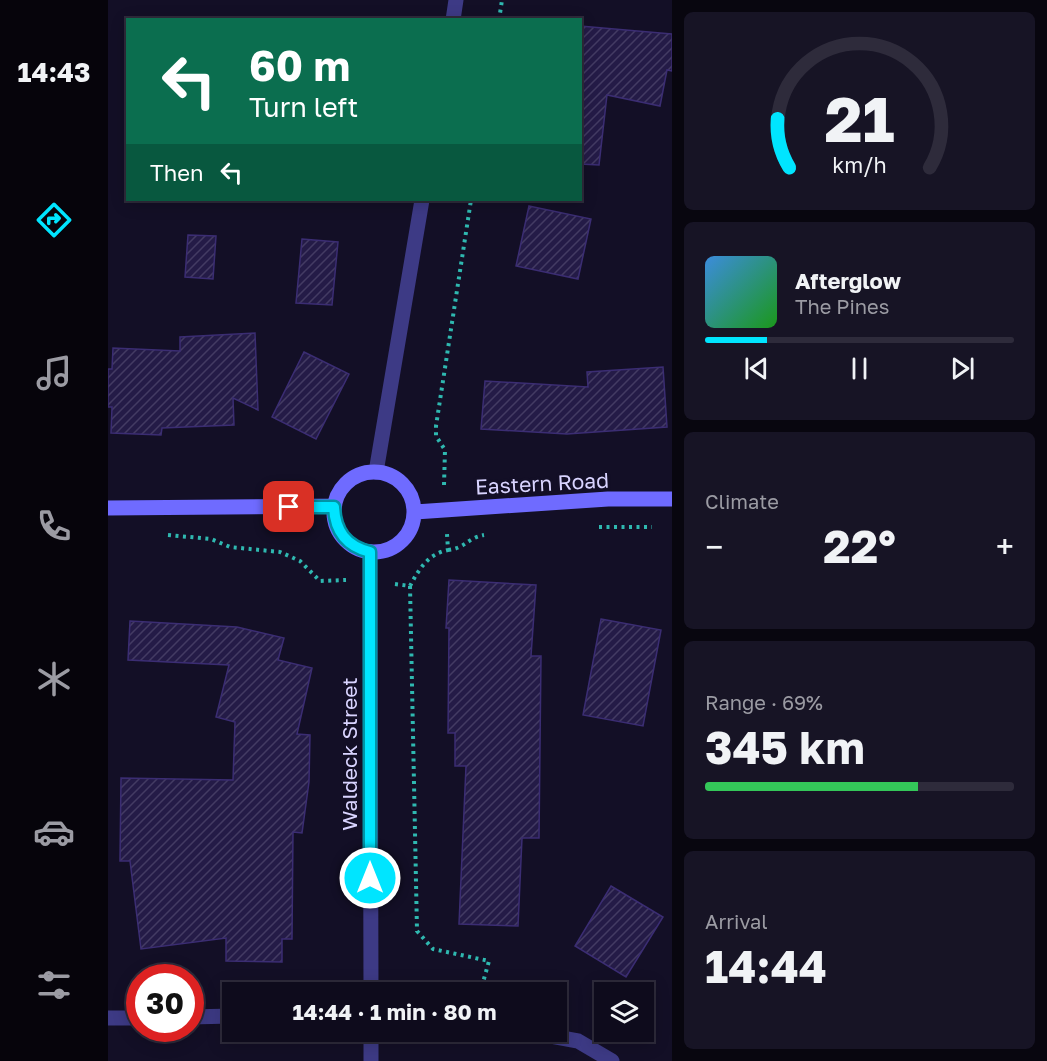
<!DOCTYPE html>
<html lang="en">
<head>
<meta charset="utf-8">
<style>
  :root { --surface:#0e0b1c; --page:#171425; --text:#f1f3f6; --muted:#9b9ba3; --line:#2e2b3b; --accent:#00e5ff }
  body { margin:0; font-family:"Golos Text",sans-serif; background:var(--page); color:var(--text); height:100vh; display:flex; flex-direction:column; font-size:22px; white-space:nowrap }
  * { box-sizing:border-box; margin:0 }
  p { font-size:20px; color:var(--muted) }
  .icon { flex:none; width:33px; height:33px; fill:none; stroke:currentColor; stroke-width:2; stroke-linecap:round; stroke-linejoin:round }
  .map { position:relative; flex:1; overflow:hidden }
  .details { display:flex; flex-direction:column; gap:12px; padding:12px; background:#08060f; width:375px }
  .details>* { flex:none }
  .hud { position:absolute; left:18px; top:18px; width:456px; height:183px; border-radius:0px; box-shadow:0 3px 15px #0003,0 0 0 2px var(--line); background:#0b6e4f; color:#fff; overflow:hidden }
  .fabs { position:absolute; left:486px; top:982px; display:grid; gap:12px }
  .fabs a { display:grid; place-items:center; width:60px; height:60px; border-radius:0px; background:var(--surface); box-shadow:0 3px 15px #0003,0 0 0 2px var(--line); font-size:30px }
  .speed { position:absolute; left:18px; top:964px; display:flex; gap:12px; font-size:30px; font-weight:700; text-align:center }
  .speed>* { display:grid; place-content:center; width:78px; height:78px; border-radius:50%; background:var(--surface); box-shadow:0 3px 15px #0003,0 0 0 2px var(--line); line-height:1 }
  .speed .limit { border:9px solid #d22; background:#fff; color:#111 }
  .pin { position:absolute; display:grid; place-items:center; width:51px; height:51px; color:#fff; margin:-26px; border-radius:12px; box-shadow:0 3px 9px #0006 }
  .me { position:absolute; width:66px; margin:-33px; rotate:0deg; stroke-linejoin:round; filter:drop-shadow(0 0 4px #0008) }
  .turn { display:flex; align-items:center; gap:21px; height:126px; padding:0 24px; font-size:27px }
  .turn .icon { width:78px; height:78px; stroke-width:2.5 }
  .turn b { display:block; font-size:42px; line-height:51px }
  .then { display:flex; align-items:center; height:57px; padding:0 24px; background:#0003; gap:12px; font-size:22px }
  .big { font-size:45px; font-weight:700; line-height:1.1 }
  .details .card { flex:1; display:flex; flex-direction:column; justify-content:center; gap:9px; min-width:0; padding:0 21px; border-radius:9px; background:var(--page) }
  .details .dial { align-items:center; gap:0 }
  .dial svg { height:156px; overflow:visible; fill:none; stroke:var(--line); stroke-width:7; stroke-linecap:round; text-anchor:middle }
  .dial text { fill:var(--text); stroke:none }
  .song { display:flex; align-items:center; gap:18px }
  .cover { width:72px; height:72px; border-radius:9px; background:linear-gradient(135deg,hsl(210 70% 55%),hsl(120 70% 35%)) }
  .played { height:6px; border-radius:3px; background:linear-gradient(90deg,var(--accent) 20%,var(--line) 20%) }
  .keys { display:flex; justify-content:space-around; direction:ltr }
  .heat { display:flex; justify-content:space-between; align-items:center; font-size:33px; direction:ltr }
  .charge { height:9px; border-radius:4px; background:linear-gradient(90deg,#34c759 69%,var(--line) 0) }
  .trip { position:absolute; left:114px; top:982px; width:345px; height:60px; border-radius:0px; background:var(--surface); box-shadow:0 3px 15px #0003,0 0 0 2px var(--line); font-weight:700; line-height:60px; text-align:center }
  main { display:flex; flex:1; min-height:0 }
  .dock { display:flex; flex-direction:column; width:108px; justify-content:space-around; align-items:center; background:#06040b; color:var(--muted) }
  .dock .icon { width:42px; height:42px }
  .dock .current { color:var(--accent) }
  .dock b { font-size:27px; color:var(--text) }
  .map>svg:first-child { display:block }
</style>
</head>
<body>
<main>
<nav class="dock">
<b>14:43</b>
<svg class="icon current" aria-label="directions" viewBox="0 0 24 24"><path d="M12 3l9 9-9 9-9-9zM9 14v-3h6M13 9l2 2-2 2"/></svg>
<svg class="icon" aria-label="music" viewBox="0 0 24 24"><path d="M9 18V5l10-2v13"/><circle cx="6" cy="18" r="3"/><circle cx="16" cy="16" r="3"/></svg>
<svg class="icon" aria-label="phone" viewBox="0 0 24 24"><path d="M5 4h4l2 5-3 2q2 4 5 5l2-3 5 2v4C11 20 4 13 5 4z"/></svg>
<svg class="icon" aria-label="climate" viewBox="0 0 24 24"><path d="M12 3v18M4 7l16 10M4 17L20 7"/></svg>
<svg class="icon" aria-label="car" viewBox="0 0 24 24"><path d="M5 17H2v-5l4-1 3-4h7l3 4 3 1v5h-3M9 17h6M6 11h13"/><circle cx="7" cy="17" r="2"/><circle cx="17" cy="17" r="2"/></svg>
<svg class="icon" aria-label="filters" viewBox="0 0 24 24"><path d="M4 7h16M4 17h16"/><circle cx="9" cy="7" r="2"/><circle cx="15" cy="17" r="2"/></svg>
</nav>
<div class="map">
<svg width="564" height="1061" viewBox="0 0 564 1061">
  <defs>
    <pattern id="building-hatch" width="6" height="6" patternUnits="userSpaceOnUse" patternTransform="scale(1.5)"><rect width="6" height="6" fill="#241b47"/><path d="M-1 1l2-2M0 6l6-6M5 7l2-2" fill="none" stroke="#433b63"/></pattern>
  </defs>
  <rect width="100%" height="100%" fill="#130f26"/>
  <path fill="url(#building-hatch)" stroke="#3b2d73" stroke-width="1.5" d="M 472,26 L 564,34 L 564,71 L 559,70 L 552,106 L 499,95 L 491,165 L 472,164 Z
    M 421,206 L 483,219 L 470,279 L 408,266 Z
    M 80,235 L 108,236 L 105,279 L 77,277 Z
    M 194,239 L 230,242 L 224,305 L 188,303 Z
    M 147,333 L 150,410 L 125,398 L 126,425 L 54,428 L 53,435 L 3,433 L 4,407 L 0,407 L 0,369 L 4,369 L 5,348 L 72,351 L 72,337 Z
    M 196,352 L 241,374 L 208,439 L 164,417 Z
    M 555,367 L 559,427 L 459,434 L 373,429 L 377,381 L 480,387 L 479,372 Z
    M 341,580 L 428,585 L 423,656 L 433,656 L 431,838 L 414,838 L 410,926 L 351,924 L 358,766 L 347,766 L 347,733 L 340,733 L 341,628 L 338,628 Z
    M 493,619 L 553,630 L 535,726 L 475,715 Z
    M 22,621 L 129,627 L 176,638 L 170,660 L 204,668 L 189,734 L 202,735 L 201,782 L 194,833 L 185,832 L 184,939 L 174,939 L 174,962 L 118,961 L 118,938 L 33,949 L 22,861 L 12,861 L 13,778 L 125,780 L 127,722 L 108,717 L 121,665 L 20,660 Z
    M 503,886 L 555,917 L 518,977 L 467,946 Z"/>
  <g fill="none" stroke-linecap="round" stroke-linejoin="round">
    <path stroke="#2fb8b0" stroke-width="4" stroke-dasharray="3 4.5" stroke-linecap="butt" d="M 391,20 L 394,0
      M 336,485 L 337,450 L 328,436 L 328,426 L 363,200
      M 491,527 L 544,527
      M 60,535 L 103,539 L 122,547 L 172,552 L 192,561 L 212,581 L 238,580
      M 340,550 C 358,548 359,538 376,535
      M 287,584 L 302,586 C 311,569 320,554 340,550 L 339,534
      M 302,586 L 309,931 L 325,949 L 381,961 L 372,993"/>
    <path stroke="#3d3a85" stroke-width="15" d="M 345,20 L 348,0
      M 268,472 L 314,200
      M 262,552 L 263,993
      M 82,1017 L 124,1016
      M 0,1018 L 32,1018
      M 263,1032 L 263,1061
      M 421,1032 L 470,1041 L 504,1061"/>
    <path stroke="#6f6bff" stroke-width="15" d="M226 512a40 40 0 1 1 80 0a40 40 0 1 1-80 0Z
      M 0,508 L 226,506
      M 307,512 L 500,499 L 564,499"/>
  </g>
  <g fill="none" stroke-linecap="round" stroke-linejoin="round">
    <defs>
      <path id="route" d="M 181,507 L 226,507 C 227,531 238,546 262,552 L 262,878"/>
    </defs>
    <use href="#route" stroke="#0095a6" stroke-width="15"/>
    <use href="#route" stroke="#00e5ff" stroke-width="10"/>
  </g>
  <g text-anchor="middle" dominant-baseline="central" stroke-width="6" stroke-linejoin="round" paint-order="stroke">
    <g font-size="21" fill="#d9d4ff" stroke="#130f26">
      <text transform="translate(434 483) rotate(-3)">Eastern Road</text>
      <text transform="translate(241 754) rotate(-90)">Waldeck Street</text>
    </g>
  </g>
</svg>
<div class="fabs">
<a><svg class="icon" aria-label="layers" viewBox="0 0 24 24"><path d="M12 4l9 5-9 5-9-5zM3 14l9 5 9-5"/></svg></a>
</div>
<div class="speed"><div class="limit">30</div></div>
<div class="pin" style="left:181px;top:507px;background:#d93025"><svg class="icon" aria-label="arrive" viewBox="0 0 24 24"><path d="M6 21V4h12l-3 4 3 4H6"/></svg></div>
<svg class="me" style="left:262px;top:878px" viewBox="-20 -20 40 40"><circle r="17" fill="#00e5ff" stroke="#fff" stroke-width="3"/><path d="M0-11L8 9 0 5-8 9z" fill="#fff"/></svg>
<div class="trip">14:44 · 1 min · 80 m</div>
<div class="hud">
<div class="turn"><svg class="icon" aria-label="left" viewBox="0 0 24 24"><path d="M17 20v-9H6M10 6l-5 5 5 5"/></svg><div><b>60 m</b>Turn left</div></div>
<div class="then">Then<svg class="icon" aria-label="left" viewBox="0 0 24 24"><path d="M17 20v-9H6M10 6l-5 5 5 5"/></svg></div>
</div>
</div>
<section class="details">
<div class="card dial"><svg viewBox="0 0 100 80">
<path d="M14 69A42 42 0 1 1 86 69"/>
<path d="M14 69A42 42 0 0 1 8 44" stroke="#00e5ff"/>
<text x="50" y="56" font-size="32" font-weight="700">21</text>
<text x="50" y="72" font-size="11">km/h</text>
</svg></div>
<div class="card">
<div class="song"><i class="cover"></i><div><b>Afterglow</b><p>The Pines</p></div></div>
<div class="played"></div>
<div class="keys"><svg class="icon" aria-label="previous" viewBox="0 0 24 24"><path d="M18 5L8 12l10 7zM5 5v14"/></svg><svg class="icon" aria-label="pause" viewBox="0 0 24 24"><path d="M8 5v14M16 5v14"/></svg><svg class="icon" aria-label="next" viewBox="0 0 24 24"><path d="M6 5l10 7-10 7zM19 5v14"/></svg></div>
</div>
<div class="card"><p>Climate</p>
<div class="heat"><a>−</a><b class="big">22°</b><a>+</a></div>
</div>
<div class="card"><p>Range · 69%</p><b class="big">345 km</b><div class="charge"></div></div>
<div class="card"><p>Arrival</p><b class="big">14:44</b></div>
</section>
</main>
</body>
</html>
